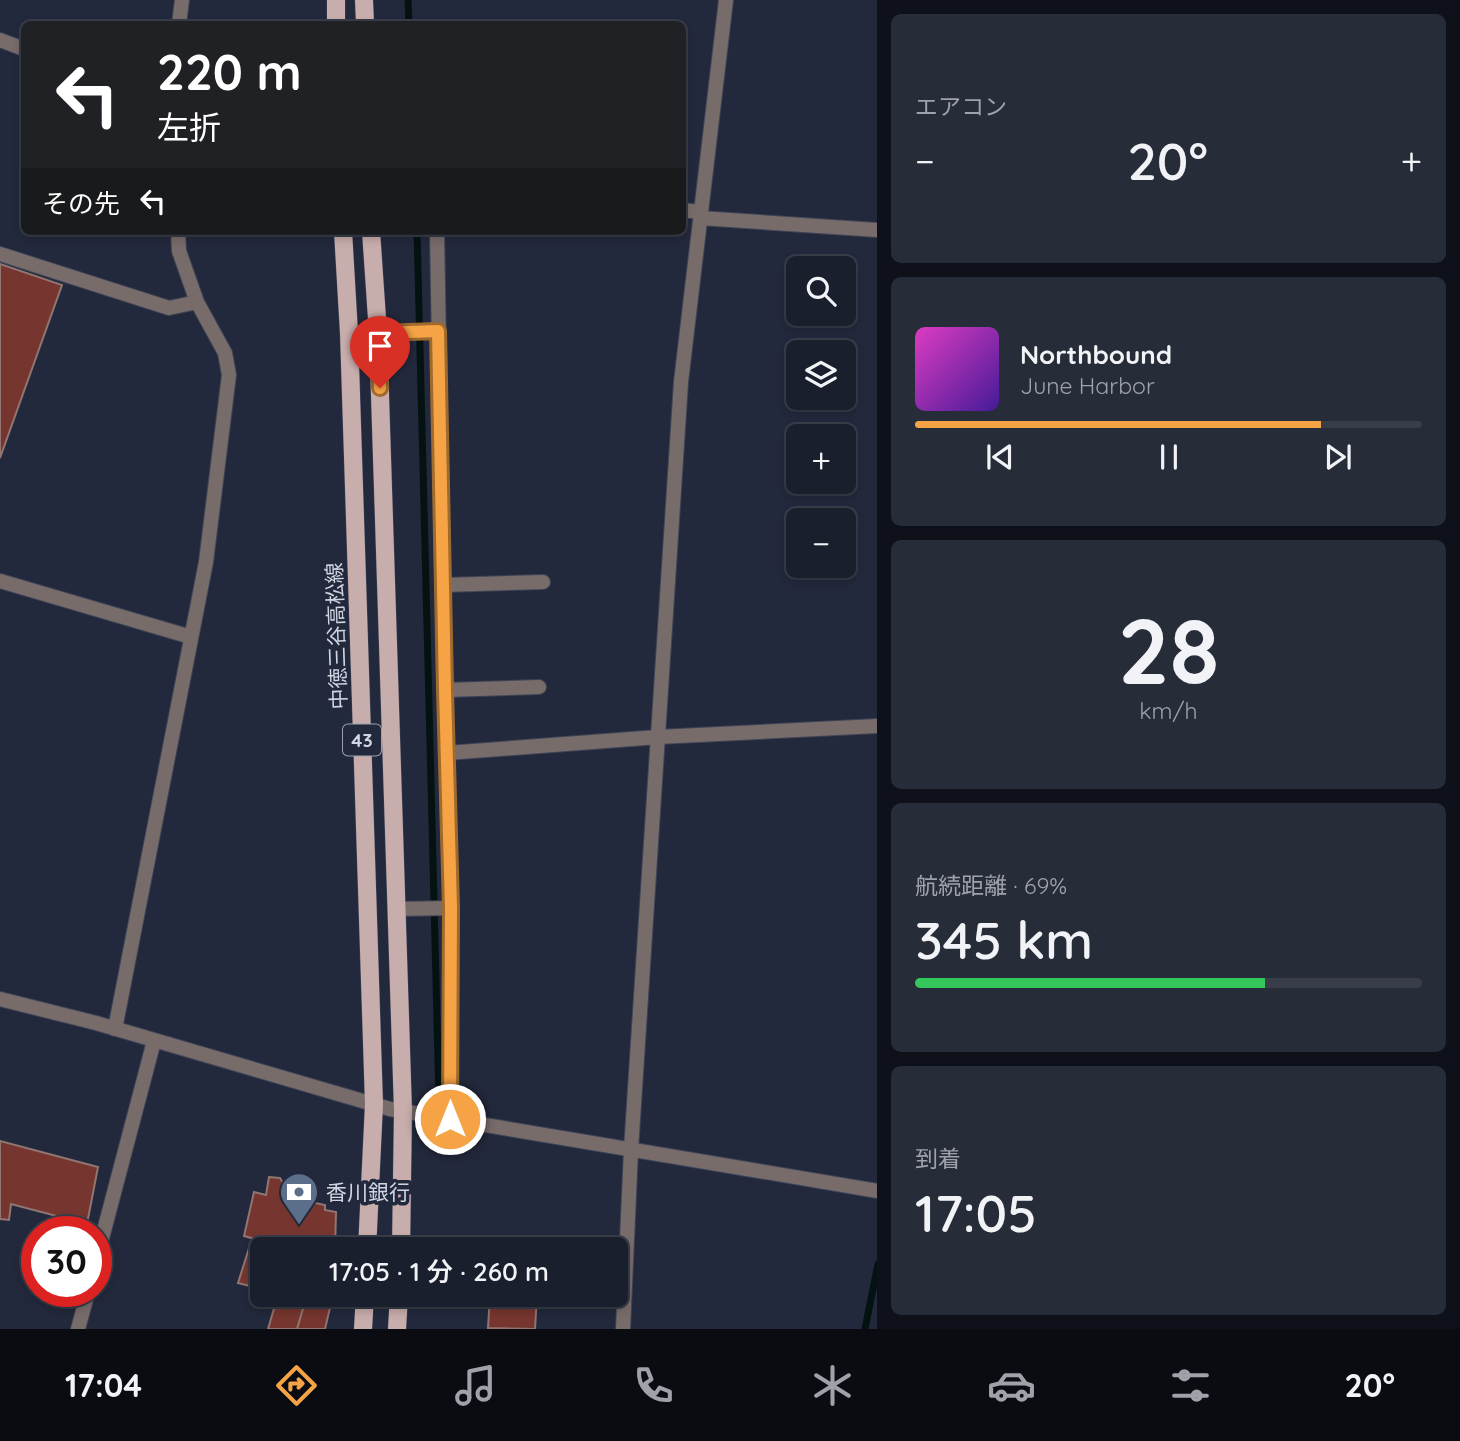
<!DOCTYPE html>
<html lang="ja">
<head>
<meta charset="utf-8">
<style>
  :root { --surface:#1a1f2d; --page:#272c39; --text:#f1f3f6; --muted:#9fa2aa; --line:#383d49; --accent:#f5a345 }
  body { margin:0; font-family:Quicksand,"Noto Sans JP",sans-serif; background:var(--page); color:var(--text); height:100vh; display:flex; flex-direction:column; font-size:26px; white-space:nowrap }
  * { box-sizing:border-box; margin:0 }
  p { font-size:23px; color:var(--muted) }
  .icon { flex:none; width:38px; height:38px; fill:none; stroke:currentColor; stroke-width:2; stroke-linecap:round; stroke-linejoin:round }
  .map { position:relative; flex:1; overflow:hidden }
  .side { display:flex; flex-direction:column; gap:14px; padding:14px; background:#0e1119; width:583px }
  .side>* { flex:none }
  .top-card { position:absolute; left:21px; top:21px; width:665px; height:214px; border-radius:10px; box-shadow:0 4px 10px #0003,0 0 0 2px var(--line); background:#202124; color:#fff; overflow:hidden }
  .buttons { position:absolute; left:786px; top:256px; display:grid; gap:14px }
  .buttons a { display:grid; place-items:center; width:70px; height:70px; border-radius:10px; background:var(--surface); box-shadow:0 4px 10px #0003,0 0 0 2px var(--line); font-size:35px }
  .speed { position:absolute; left:21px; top:1216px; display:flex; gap:14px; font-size:35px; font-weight:700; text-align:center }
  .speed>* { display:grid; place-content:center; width:91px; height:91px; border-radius:50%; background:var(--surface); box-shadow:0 4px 10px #0003,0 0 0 2px var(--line); line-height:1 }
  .speed .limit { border:10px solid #d22; background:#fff; color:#111 }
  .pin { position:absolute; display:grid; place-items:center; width:60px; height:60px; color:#fff; margin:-72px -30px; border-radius:50% 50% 50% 0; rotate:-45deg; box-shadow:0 0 7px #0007 }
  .pin .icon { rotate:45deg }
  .me { position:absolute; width:77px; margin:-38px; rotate:0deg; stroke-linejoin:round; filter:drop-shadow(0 0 5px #0008) }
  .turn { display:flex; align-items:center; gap:24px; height:147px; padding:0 21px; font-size:32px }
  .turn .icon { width:91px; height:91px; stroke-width:2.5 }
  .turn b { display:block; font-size:49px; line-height:60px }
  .then { display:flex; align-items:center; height:66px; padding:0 21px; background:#0003; gap:14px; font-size:26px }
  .big { font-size:52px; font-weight:600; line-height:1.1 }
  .side .card { flex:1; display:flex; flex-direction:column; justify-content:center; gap:10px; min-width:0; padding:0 24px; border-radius:10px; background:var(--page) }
  .side .dial { align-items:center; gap:0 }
  .dial b { font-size:91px; line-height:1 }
  .song { display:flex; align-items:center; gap:21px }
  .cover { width:84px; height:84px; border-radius:10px; background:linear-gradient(135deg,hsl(310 70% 55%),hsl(260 70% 35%)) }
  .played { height:7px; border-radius:4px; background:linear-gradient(90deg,var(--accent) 80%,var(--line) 80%) }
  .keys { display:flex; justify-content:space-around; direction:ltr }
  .heat { display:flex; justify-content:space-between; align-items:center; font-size:38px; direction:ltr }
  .charge { height:10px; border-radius:5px; background:linear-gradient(90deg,#34c759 69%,var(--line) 0) }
  .trip { position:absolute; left:250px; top:1237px; width:378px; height:70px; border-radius:10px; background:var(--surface); box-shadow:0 4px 10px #0003,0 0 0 2px var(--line); font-weight:600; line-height:70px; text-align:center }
  .tabs { display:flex; height:112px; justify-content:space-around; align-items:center; background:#0a0c12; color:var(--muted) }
  .tabs .icon { width:49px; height:49px }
  .tabs .on { color:var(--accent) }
  .tabs b { font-size:32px; color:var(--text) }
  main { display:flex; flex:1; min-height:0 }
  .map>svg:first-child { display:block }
</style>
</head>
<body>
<main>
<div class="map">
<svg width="878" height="1329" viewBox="0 0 878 1329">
  <rect width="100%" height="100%" fill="#23293c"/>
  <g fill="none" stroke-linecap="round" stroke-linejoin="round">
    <path stroke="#051212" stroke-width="7" d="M 408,0 L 409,24
      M 417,231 L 439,1099
      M 865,1329 L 878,1264"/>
  </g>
  <path fill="#76362f" stroke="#907571" stroke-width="2" d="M 0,264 L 62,285 L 0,458 Z
    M 0,1141 L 98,1167 L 87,1224 L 11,1204 L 9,1220 L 0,1219 Z
    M 269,1177 L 280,1178 L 292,1198 L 325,1205 L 325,1210 L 336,1212 L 335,1250 L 294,1250 L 244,1236 L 254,1192 L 266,1195 Z
    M 250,1245 L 268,1250 L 262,1250 L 262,1289 L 238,1283 Z
    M 278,1295 L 307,1295 L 297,1329 L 268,1329 Z
    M 307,1295 L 333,1295 L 325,1329 L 297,1329 Z
    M 490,1295 L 537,1295 L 535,1329 L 488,1328 Z"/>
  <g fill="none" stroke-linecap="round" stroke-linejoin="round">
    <defs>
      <path id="minor" d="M 179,24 L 182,0
        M 0,40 L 24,49
        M 682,210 L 700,212
        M 700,218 L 878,230
        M 437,231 L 445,690 L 451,908 L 450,1119
        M 0,254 L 169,308 L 197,302
        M 378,333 L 437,331
        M 0,581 L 191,637
        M 443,585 L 543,582
        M 445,690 L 539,687
        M 447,753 L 658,737 L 878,726
        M 396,909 L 451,908
        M 0,999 L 96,1023 L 390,1109 L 878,1191
        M 115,1029 L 206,562 L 229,375 L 225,353 L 197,302 L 179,251 L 178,231
        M 96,1261 L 154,1041
        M 78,1329 L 88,1292
        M 623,1329 L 631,1150 L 681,382 L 726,0"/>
      <path id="primary" d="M 364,0 L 365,24
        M 336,24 L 336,0
        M 343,231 L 349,333 L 374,1104 L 367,1250
        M 371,231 L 378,333 L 403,1111 L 401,1250
        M 363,1329 L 365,1295
        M 397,1329 L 399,1295"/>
    </defs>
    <use href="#minor" stroke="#3f4557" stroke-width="16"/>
    <use href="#primary" stroke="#3f4557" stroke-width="19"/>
    <use href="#minor" stroke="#786c6b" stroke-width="14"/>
    <use href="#primary" stroke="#c7adac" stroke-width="18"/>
  </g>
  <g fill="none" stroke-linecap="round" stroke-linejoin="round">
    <defs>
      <path id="route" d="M 380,388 L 378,333 L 438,331 L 445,690 L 451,908 L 450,1119"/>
    </defs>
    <use href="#route" stroke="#9f6a2d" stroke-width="18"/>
    <use href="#route" stroke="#f5a345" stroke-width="12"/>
  </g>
  <defs>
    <symbol id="bank-pin" viewBox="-11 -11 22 30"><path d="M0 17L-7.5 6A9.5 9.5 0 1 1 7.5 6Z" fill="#5c6f8a" stroke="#23293c"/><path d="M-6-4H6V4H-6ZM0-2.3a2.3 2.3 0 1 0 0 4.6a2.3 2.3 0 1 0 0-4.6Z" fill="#fff"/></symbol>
  </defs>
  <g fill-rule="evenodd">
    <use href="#bank-pin" x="277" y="1170" width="44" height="60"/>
  </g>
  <g text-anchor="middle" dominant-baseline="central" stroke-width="7" stroke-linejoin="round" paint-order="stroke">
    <rect fill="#23293c" stroke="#9da1b0" stroke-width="2" x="343" y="724.5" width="38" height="31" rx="5"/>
    <g font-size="19" font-weight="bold" fill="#d1d5e2">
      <text x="362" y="740">43</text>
    </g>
    <g font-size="21" fill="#d1d5e2" stroke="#23293c">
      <text transform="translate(336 636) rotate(-92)">中徳三谷高松線</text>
    </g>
    <g font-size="21" fill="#d1d5e2" stroke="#23293c" text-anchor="start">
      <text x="326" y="1192">香川銀行</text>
    </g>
  </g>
</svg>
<div class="buttons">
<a><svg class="icon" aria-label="search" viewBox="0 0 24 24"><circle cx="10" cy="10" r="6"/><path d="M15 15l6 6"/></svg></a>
<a><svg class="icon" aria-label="layers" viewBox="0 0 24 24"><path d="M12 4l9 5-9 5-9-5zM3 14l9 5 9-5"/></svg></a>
<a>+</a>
<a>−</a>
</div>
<div class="speed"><div class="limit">30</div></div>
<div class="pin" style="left:380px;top:388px;background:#d93025"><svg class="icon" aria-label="arrive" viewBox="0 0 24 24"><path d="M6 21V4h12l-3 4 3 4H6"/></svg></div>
<svg class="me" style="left:450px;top:1119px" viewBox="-20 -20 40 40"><circle r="17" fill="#f5a345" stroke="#fff" stroke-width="3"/><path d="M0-11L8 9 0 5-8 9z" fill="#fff"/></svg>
<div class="trip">17:05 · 1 分 · 260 m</div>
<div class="top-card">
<div class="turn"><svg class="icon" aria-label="left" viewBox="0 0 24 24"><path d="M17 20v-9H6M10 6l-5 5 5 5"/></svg><div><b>220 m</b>左折</div></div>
<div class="then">その先<svg class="icon" aria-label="left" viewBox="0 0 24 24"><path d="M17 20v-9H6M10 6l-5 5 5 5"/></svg></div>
</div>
</div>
<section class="side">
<div class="card"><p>エアコン</p>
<div class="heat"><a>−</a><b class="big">20°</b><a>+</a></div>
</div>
<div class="card">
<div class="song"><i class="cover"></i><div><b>Northbound</b><p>June Harbor</p></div></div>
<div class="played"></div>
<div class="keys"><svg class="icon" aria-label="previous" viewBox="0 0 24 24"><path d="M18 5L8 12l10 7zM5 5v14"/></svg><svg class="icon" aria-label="pause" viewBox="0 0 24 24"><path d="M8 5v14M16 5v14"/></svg><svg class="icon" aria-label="next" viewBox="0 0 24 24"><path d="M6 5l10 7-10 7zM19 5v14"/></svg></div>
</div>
<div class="card dial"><b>28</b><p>km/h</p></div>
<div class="card"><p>航続距離 · 69%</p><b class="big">345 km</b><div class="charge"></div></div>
<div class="card"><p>到着</p><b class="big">17:05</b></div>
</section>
</main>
<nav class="tabs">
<b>17:04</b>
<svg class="icon on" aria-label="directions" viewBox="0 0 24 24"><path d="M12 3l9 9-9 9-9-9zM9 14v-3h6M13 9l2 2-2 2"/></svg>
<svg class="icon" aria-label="music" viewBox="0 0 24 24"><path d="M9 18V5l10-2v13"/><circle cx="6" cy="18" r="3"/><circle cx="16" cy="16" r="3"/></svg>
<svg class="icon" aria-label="phone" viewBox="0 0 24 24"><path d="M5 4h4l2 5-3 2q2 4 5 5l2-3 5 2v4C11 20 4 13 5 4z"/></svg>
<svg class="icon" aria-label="climate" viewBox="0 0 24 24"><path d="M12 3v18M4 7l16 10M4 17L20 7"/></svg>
<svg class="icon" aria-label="car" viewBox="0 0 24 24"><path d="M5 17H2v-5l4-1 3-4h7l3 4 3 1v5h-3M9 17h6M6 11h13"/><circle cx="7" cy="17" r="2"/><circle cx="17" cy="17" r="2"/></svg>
<svg class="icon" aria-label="filters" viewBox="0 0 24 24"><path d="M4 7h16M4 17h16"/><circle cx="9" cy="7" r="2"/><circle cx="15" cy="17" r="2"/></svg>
<b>20°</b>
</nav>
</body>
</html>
